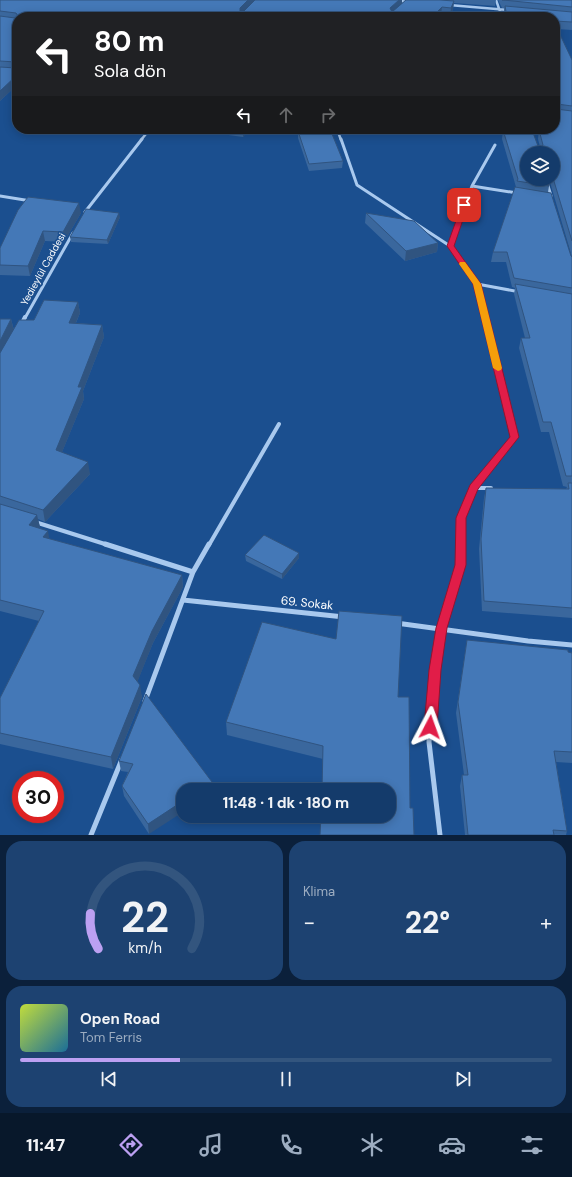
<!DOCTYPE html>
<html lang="tr">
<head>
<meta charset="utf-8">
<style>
  :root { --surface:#143b6b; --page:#1d4271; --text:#f1f3f6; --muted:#9dadc1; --line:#33557e; --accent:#bca0f2 }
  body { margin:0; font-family:"DM Sans",sans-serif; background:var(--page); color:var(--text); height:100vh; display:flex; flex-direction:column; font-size:15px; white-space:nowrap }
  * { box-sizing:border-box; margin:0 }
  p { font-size:13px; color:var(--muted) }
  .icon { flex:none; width:22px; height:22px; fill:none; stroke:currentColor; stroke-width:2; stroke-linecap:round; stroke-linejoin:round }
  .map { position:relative; height:835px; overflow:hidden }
  .panel { display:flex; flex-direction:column; gap:6px; padding:6px; background:#0b203b; flex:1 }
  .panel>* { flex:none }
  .guide { position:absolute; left:12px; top:12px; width:548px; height:122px; border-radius:16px; box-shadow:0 2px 10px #0003,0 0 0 1px var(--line); background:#202124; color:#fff; overflow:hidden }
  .tools { position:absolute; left:520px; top:146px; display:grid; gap:8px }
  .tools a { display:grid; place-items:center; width:40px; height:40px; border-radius:50%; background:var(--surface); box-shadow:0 2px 10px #0003,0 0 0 1px var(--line); font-size:20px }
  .speed { position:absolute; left:12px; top:771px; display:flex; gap:8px; font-size:20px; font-weight:700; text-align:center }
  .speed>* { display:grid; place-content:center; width:52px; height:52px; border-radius:50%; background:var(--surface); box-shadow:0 2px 10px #0003,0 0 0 1px var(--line); line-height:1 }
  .speed .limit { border:6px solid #d22; background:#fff; color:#111 }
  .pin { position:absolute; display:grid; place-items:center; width:34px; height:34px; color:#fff; margin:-17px; border-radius:8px; box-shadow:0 2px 6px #0006 }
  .me { position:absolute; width:44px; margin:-22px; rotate:4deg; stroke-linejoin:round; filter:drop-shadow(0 0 3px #0008) }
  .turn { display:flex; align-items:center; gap:14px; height:84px; padding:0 16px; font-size:18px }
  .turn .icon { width:52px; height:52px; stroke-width:2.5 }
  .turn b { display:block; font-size:28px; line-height:34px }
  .lanes { display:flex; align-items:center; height:38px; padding:0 16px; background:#0003; justify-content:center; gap:20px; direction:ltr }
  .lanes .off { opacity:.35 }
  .big { font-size:30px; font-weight:700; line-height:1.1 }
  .panel .widget { flex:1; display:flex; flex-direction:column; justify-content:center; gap:6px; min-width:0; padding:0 14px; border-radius:16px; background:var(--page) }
  .panel .dial { align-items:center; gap:0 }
  .dial svg { height:104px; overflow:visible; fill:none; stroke:var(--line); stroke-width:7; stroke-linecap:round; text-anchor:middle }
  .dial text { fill:var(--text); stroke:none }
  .song { display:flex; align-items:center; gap:12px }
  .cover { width:48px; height:48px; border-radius:6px; background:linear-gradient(135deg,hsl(70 70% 55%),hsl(200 70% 35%)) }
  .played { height:4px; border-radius:2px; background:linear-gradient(90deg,var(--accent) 30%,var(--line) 30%) }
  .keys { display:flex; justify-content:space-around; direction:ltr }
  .heat { display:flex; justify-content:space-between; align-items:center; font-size:22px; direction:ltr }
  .panel .tiles { flex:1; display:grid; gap:6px; grid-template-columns:1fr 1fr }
  .widget:last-child { grid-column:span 2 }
  .trip { position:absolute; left:176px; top:783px; width:220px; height:40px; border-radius:16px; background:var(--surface); box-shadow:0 2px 10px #0003,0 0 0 1px var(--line); font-weight:700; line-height:40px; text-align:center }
  .dock { display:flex; height:64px; justify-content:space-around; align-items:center; background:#08182b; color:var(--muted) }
  .dock .icon { width:28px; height:28px }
  .dock .selected { color:var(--accent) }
  .dock b { font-size:18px; color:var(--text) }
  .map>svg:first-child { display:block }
</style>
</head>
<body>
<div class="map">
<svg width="572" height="835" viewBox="0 0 572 835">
  <rect width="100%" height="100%" fill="#1b4f8f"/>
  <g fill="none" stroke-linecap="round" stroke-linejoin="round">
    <path stroke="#a9c9ee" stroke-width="2.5" d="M 389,0 L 410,2
      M 496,0 L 502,17
      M 449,5 L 508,10
      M 337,129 L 341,140
      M 141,140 L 150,129"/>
    <path stroke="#a9c9ee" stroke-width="3" d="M 341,139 L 357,185 L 450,246 L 477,284 L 485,318
      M 546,179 L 551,196
      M 472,186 L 517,193
      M 0,196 L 31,201
      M 85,212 L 142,139
      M 450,246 L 472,186 L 495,145
      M 477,284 L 520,292
      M 25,318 L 73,233"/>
    <path stroke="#a9c9ee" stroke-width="4" d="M 22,323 L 25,317
      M 473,488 L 491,488
      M 35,522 L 108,545
      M 209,545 L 279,424
      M 460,545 L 461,518 L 473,488 L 515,437 L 485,317"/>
    <path stroke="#a9c9ee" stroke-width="5" d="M 105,544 L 193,572
      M 183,600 L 344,617
      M 396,623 L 528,641 L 572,645
      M 145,701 L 193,572 L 209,544
      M 91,835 L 122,759
      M 440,835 L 429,742 L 435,670 L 441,628 L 460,565 L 460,544"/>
  </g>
  <path fill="#3a679d" d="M 0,0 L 402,0 L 402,4 L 406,0 L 496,0 L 495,6 L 454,3 L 453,9 L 450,16 L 441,15 L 439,17 L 17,17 L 17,85 L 0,101 Z
    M 498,0 L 572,0 L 572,30 L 557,29 L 572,60 L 572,257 L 549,179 L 553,179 L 553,153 L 527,153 L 549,186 L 548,192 L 571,256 L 572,257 L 572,618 L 482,611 L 479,549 L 484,498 L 486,488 L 566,489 L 567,487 L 563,486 L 549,432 L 541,432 L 519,348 L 521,338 L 525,338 L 514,294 L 515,288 L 512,287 L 506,262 L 491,262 L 493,252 L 516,187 L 502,139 L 503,130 L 540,147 L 538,139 L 539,130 L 542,130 L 541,129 L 555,129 L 555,17 L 504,17 L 504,8 L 502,8 Z
    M 206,129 L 249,129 L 243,137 L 207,132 Z
    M 298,131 L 343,161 L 342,168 L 309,171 L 298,138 Z
    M 81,213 L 64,242 L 45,241 L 30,276 L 0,275 L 0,248 Z
    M 366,213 L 438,243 L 437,252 L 405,261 L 365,223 Z
    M 120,217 L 108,244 L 71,242 L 70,237 Z
    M 78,302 L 80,313 L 76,323 L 102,325 L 104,337 L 83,391 L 84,399 L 62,452 L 90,474 L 45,522 L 38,519 L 40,527 L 39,528 L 49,539 L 182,575 L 183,587 L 153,643 L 137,682 L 142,697 L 113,769 L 0,744 L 0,698 L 39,621 L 0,611 L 0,319 L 11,319 L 14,330 Z
    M 299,553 L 299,558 L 282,579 L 246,561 L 245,555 Z
    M 467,640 L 572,653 L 572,763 L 556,762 L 567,831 L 566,835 L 465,835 L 460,786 L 462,775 L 464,775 L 456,713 Z
    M 146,694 L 149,834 L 124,796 L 122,786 L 128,772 L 121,771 L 119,761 Z
    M 398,697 L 410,808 L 414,835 L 323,759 L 227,735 L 226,722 Z"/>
  <path fill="#305480" d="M 248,0 L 255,0 L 240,15 L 240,8 Z
    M 399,0 L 402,0 L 402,4 L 390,15 L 390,8 Z
    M 454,1 L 453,9 L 450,16 L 451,8 Z
    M 442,7 L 441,15 L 439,17 L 432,17 Z
    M 17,75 L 17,85 L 0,101 L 0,91 Z
    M 243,129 L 249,129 L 243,137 Z
    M 79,203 L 81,213 L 64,242 L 63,232 Z
    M 119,213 L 120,217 L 108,244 L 107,240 Z
    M 43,231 L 45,241 L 30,276 L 28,266 Z
    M 438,243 L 437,252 L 405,261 L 406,251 Z
    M 78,302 L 80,313 L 71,334 L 69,323 Z
    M 11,319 L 14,331 L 0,358 L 0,341 Z
    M 102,325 L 104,337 L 83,391 L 84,399 L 58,462 L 56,450 L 78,387 Z
    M 88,462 L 90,474 L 45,522 L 43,510 Z
    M 37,515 L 40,527 L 31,537 L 29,525 Z
    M 48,531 L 50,543 L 43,537 Z
    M 299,553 L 299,558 L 282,579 L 282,574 Z
    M 182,575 L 183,587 L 153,643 L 135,688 L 133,676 L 152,631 Z
    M 140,685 L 142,697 L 113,769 L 111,757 Z
    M 212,782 L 213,790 L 200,790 Z
    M 183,801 L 183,812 L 149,834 L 148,824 Z"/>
  <path fill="#4478b7" stroke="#305480" d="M 0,0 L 248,0 L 240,8 L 240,12 L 244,11 L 255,0 L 399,0 L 390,8 L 392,12 L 406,0 L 440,0 L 454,1 L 451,8 L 442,7 L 432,17 L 17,17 L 18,16 L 16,13 L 0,11 Z
    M 502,0 L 572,0 L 572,7 L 503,0 Z
    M 505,6 L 572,12 L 572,22 L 555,21 L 555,17 L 507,17 Z
    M 0,16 L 15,18 L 17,17 L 17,63 L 16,62 L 0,61 Z
    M 555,24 L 572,60 L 572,106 L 557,104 L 555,105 Z
    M 17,66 L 17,75 L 0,91 L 0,67 L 16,68 Z
    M 555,108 L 556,109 L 572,111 L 572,241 L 553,178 L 553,153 L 527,153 L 527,179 L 547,179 L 549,186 L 517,181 L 518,179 L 503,130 L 532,130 L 538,146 L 541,147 L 543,145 L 539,130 L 546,130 L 545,129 L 555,129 Z
    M 330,129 L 343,161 L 309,164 L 298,131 Z
    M 515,187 L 551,193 L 571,256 L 572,257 L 572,288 L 514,278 L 507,252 L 493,252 Z
    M 28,197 L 79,203 L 63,232 L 43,231 L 28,266 L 0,265 L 0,248 L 18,210 Z
    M 86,209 L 119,213 L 107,240 L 70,237 Z
    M 366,213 L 414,221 L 438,243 L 406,251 Z
    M 515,284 L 572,294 L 572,476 L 566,476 L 551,422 L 543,422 L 521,338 L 530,338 Z
    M 44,300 L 78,302 L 69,323 L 102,325 L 78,387 L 82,387 L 56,450 L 88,462 L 43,510 L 0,496 L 0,353 L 19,320 L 34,320 Z
    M 0,319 L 11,319 L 0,341 Z
    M 568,483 L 572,483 L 572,608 L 484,601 L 481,539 L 486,488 L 569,489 Z
    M 0,504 L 37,515 L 29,525 L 48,531 L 43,537 L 182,575 L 152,631 L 133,676 L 140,685 L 111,757 L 0,733 L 0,698 L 44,611 L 0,600 Z
    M 264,535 L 299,553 L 282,574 L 245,555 Z
    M 339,611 L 402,616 L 398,697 L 409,697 L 410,808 L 413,808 L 414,835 L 320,835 L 321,816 L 389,816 L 389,790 L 322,790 L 323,746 L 226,722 L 262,622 L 336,639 Z
    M 467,640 L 568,650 L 568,652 L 572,653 L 572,752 L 554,751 L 567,831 L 553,830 L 554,835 L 468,835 L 462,775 L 468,775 L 458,702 Z
    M 146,694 L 212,782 L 200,790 L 183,790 L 183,801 L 148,824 L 122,786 L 133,764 L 119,761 Z"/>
  <path fill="#e11d48" stroke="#92132f" d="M 462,204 L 468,205 L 454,246 L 481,284 L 519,437 L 478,489 L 466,518 L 466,565 L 447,628 L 441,670 L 437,727 L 435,731 L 430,733 L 426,731 L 424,727 L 429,670 L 436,628 L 455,565 L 456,518 L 470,485 L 510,437 L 473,284 L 447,246 Z"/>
  <path fill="#f59e0b" d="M 460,262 L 465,262 L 481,284 L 502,368 L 501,370 L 498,371 L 493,368 L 473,284 L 459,264 Z"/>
  <g text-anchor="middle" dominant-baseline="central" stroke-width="3.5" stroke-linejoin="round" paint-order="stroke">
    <g font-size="10" fill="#fff" stroke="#1b4f8f">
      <text transform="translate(43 269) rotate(-61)">Yedieylül Caddesi</text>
    </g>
    <g font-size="12" fill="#fff" stroke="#1b4f8f">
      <text transform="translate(307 603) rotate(6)">69. Sokak</text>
    </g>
  </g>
</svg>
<div class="tools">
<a><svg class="icon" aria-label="layers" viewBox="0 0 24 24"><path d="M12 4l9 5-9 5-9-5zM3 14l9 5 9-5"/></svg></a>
</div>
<div class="speed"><div class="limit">30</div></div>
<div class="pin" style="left:464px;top:205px;background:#d93025"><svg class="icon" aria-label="arrive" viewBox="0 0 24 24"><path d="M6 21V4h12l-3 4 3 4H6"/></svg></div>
<svg class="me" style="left:430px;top:727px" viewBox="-20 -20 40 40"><path d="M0-17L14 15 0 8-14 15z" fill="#e11d48" stroke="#fff" stroke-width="4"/></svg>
<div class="trip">11:48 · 1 dk · 180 m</div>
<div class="guide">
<div class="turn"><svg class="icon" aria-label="left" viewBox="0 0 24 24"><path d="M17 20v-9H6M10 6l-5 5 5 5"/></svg><div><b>80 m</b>Sola dön</div></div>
<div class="lanes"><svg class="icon" aria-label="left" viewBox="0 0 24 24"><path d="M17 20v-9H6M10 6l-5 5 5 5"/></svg><svg class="icon off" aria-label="ahead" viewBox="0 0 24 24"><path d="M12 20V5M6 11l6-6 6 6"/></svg><svg class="icon off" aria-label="right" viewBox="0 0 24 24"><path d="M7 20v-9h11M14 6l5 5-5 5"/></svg></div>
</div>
</div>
<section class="panel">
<div class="tiles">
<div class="widget dial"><svg viewBox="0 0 100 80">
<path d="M14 69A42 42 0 1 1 86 69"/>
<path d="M14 69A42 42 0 0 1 8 42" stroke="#bca0f2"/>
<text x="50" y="56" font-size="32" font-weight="700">22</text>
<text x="50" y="72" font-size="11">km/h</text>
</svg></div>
<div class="widget"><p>Klima</p>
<div class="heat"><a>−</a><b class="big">22°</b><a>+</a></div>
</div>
<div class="widget">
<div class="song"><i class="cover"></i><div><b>Open Road</b><p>Tom Ferris</p></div></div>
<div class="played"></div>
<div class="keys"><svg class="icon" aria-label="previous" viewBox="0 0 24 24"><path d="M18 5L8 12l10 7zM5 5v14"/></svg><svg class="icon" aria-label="pause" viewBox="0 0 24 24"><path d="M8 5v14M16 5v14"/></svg><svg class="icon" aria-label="next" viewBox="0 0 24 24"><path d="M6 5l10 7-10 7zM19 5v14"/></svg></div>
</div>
</div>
</section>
<nav class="dock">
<b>11:47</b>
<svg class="icon selected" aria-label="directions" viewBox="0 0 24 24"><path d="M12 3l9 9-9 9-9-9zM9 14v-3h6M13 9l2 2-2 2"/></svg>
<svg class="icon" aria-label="music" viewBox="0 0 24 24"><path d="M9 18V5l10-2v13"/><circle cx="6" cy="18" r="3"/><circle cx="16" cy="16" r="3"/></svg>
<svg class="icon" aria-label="phone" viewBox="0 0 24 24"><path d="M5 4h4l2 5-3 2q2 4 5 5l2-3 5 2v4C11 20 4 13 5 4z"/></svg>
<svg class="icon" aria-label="climate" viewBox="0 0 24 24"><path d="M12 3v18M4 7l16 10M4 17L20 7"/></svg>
<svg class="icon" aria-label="car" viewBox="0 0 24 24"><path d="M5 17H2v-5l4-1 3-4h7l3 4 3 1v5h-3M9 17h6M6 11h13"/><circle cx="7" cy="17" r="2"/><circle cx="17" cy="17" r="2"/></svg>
<svg class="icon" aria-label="filters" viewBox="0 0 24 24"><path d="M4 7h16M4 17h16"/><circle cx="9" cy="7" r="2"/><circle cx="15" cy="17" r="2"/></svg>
</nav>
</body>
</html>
